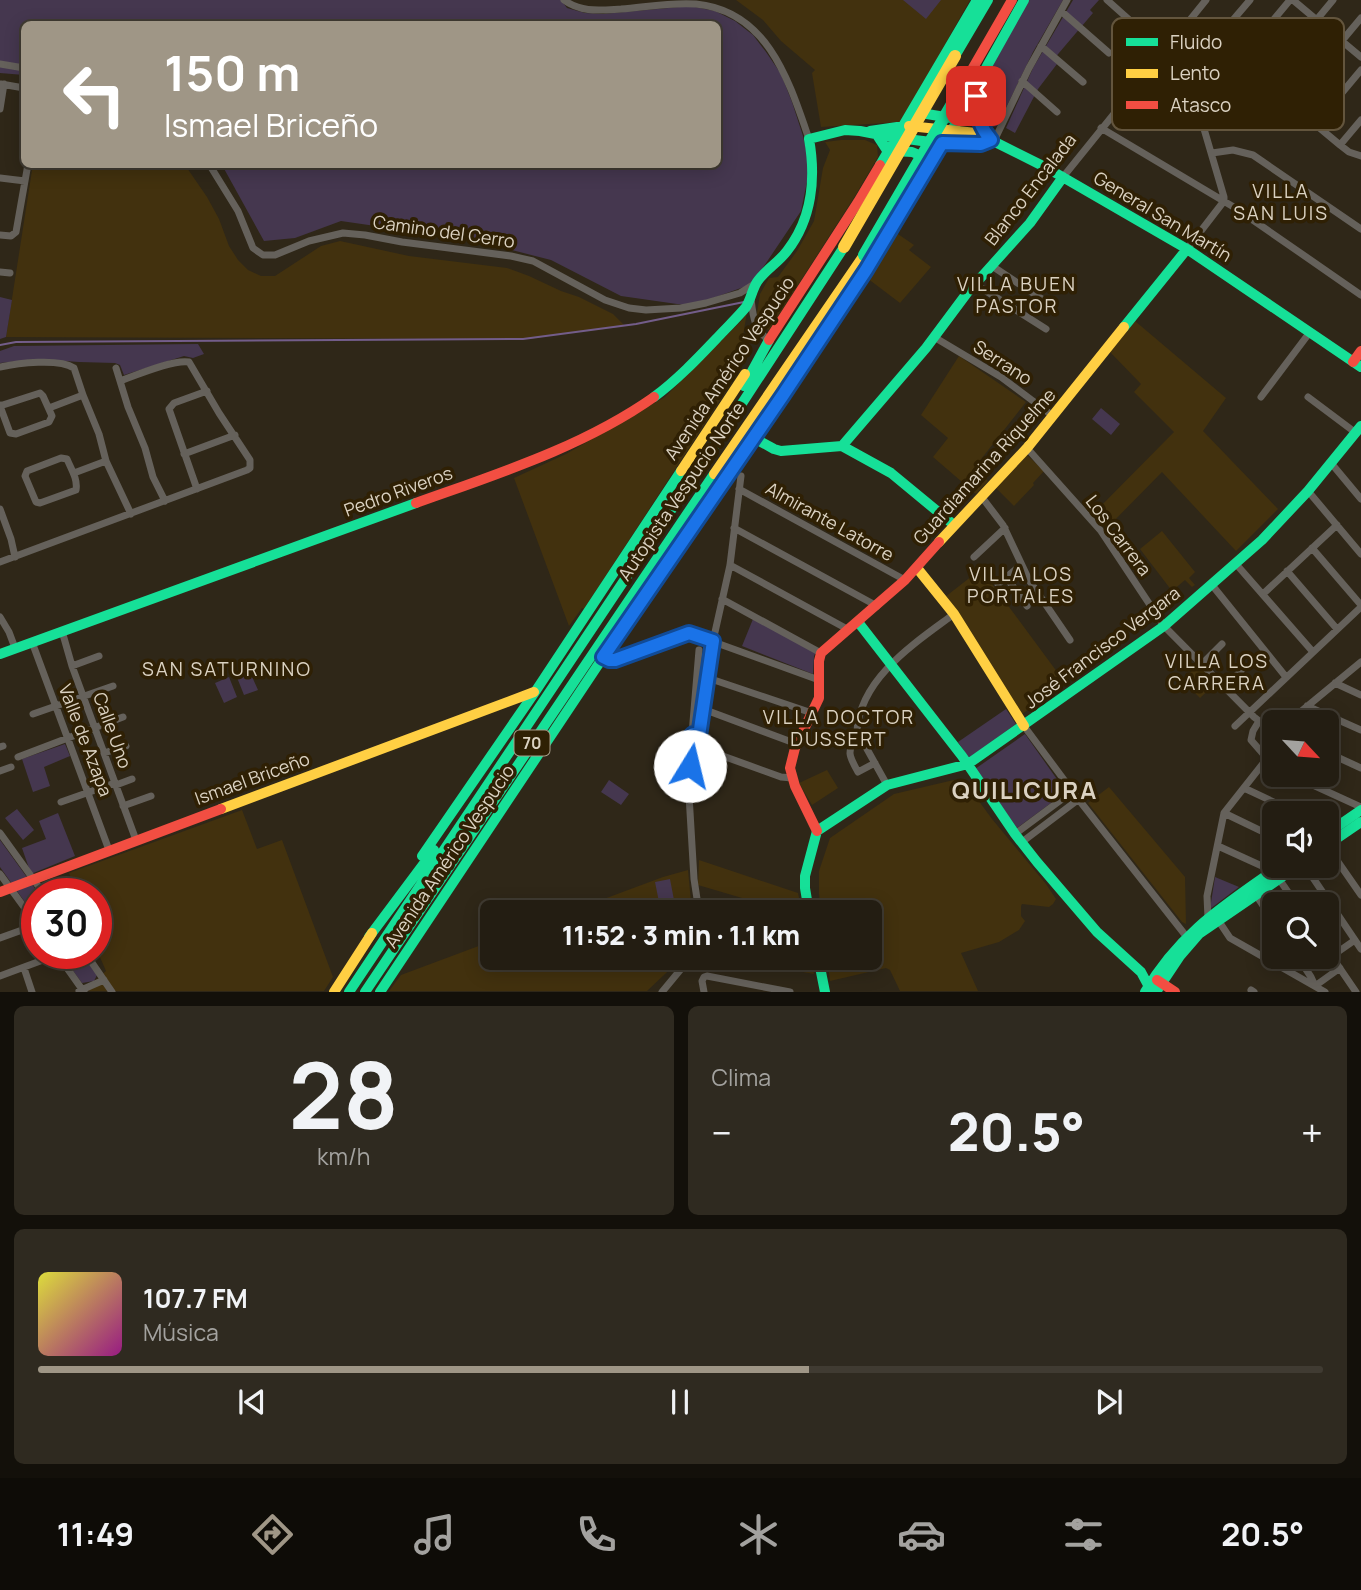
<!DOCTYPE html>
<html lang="es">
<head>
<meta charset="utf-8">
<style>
  :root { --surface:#231d12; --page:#2f2a20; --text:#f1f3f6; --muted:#a3a29f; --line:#403b32; --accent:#9f9686 }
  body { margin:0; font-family:Manrope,sans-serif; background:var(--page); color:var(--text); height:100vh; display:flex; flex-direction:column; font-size:26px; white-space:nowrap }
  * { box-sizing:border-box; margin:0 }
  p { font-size:23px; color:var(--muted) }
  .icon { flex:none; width:38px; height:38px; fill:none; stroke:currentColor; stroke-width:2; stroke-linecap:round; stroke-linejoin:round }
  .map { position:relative; height:992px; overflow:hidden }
  .side { display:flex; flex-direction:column; gap:14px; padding:14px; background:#13100a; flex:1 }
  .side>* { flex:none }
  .guide { position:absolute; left:21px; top:21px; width:700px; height:147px; border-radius:10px; box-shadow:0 4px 18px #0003,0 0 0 2px var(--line); background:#9f9686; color:#fff; overflow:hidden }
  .needle { width:46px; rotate:116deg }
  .controls { position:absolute; left:1262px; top:710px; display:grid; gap:14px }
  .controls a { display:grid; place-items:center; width:77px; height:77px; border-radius:10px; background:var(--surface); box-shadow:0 4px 18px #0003,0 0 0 2px var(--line); font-size:35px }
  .speed { position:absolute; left:21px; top:878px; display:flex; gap:14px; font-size:35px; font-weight:700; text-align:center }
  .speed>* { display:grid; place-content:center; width:91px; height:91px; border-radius:50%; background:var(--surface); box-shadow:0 4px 18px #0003,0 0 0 2px var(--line); line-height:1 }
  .speed .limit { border:10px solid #d22; background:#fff; color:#111 }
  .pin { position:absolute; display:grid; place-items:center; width:60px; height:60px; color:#fff; margin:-30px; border-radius:14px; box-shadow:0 4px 10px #0006 }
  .me { position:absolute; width:77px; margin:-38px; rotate:9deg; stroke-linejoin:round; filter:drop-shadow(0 0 5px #0008) }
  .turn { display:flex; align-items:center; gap:24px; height:147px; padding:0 28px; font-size:32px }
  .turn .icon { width:91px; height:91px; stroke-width:2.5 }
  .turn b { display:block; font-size:49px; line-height:60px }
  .big { font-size:52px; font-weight:800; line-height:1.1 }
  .side .card { flex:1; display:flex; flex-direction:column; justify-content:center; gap:10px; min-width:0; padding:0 24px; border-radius:10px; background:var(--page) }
  .side .dial { align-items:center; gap:0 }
  .dial b { font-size:91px; line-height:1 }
  .song { display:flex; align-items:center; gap:21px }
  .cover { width:84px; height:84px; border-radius:10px; background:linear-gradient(135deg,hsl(60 70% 55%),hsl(310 70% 35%)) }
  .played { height:7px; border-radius:4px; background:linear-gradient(90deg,var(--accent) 60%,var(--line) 60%) }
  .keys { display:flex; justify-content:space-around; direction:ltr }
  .heat { display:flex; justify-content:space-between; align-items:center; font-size:38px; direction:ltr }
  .side .tiles { flex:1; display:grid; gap:14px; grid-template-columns:1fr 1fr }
  .card:last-child { grid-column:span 2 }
  .trip { position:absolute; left:480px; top:900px; width:402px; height:70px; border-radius:10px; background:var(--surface); box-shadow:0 4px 18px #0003,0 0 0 2px var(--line); font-weight:800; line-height:70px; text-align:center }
  .tabs { display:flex; height:112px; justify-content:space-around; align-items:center; background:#0e0c07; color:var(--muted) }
  .tabs .icon { width:49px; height:49px }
  .tabs .selected { color:var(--accent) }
  .tabs b { font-size:32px; color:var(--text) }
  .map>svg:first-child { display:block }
</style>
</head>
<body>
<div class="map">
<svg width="1361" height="992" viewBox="0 0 1361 992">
  <rect width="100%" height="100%" fill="#2f2718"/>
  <path fill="#42310e" d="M 736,0 L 970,0 L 901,122 L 821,127 L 812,73 L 815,70 L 781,41 L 763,20 Z
    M 841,140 L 865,140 L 877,145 L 878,157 L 855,196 L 769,330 L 759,326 L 756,319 L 760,294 L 769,278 L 778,277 L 797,251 L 814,221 L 823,168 L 830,150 L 825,142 Z
    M 33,164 L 185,165 L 207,197 L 219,219 L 229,246 L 238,260 L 248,270 L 261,276 L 275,276 L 321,246 L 340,241 L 409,256 L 507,268 L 529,276 L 561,291 L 579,297 L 613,314 L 624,325 L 529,339 L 6,337 Z
    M 895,232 L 914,245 L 909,250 L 931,267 L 900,303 L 867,278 Z
    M 747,312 L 740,354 L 742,367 L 584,609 L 582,608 L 569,626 L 514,478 L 566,454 L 665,397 L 742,320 Z
    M 1135,321 L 1226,398 L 1203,431 L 1278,509 L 1236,551 L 1162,472 L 1107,528 L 1094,513 L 1174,432 L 1134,392 L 1141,384 L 1110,352 Z
    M 959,356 L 1026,402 L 974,468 L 988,481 L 976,494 L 933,457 L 948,438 L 921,415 Z
    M 1027,455 L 1044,471 L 1033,483 L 1034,485 L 1014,506 L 995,487 Z
    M 1162,531 L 1195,572 L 1189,578 L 1195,585 L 1192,587 L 1185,580 L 1172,591 L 1140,549 Z
    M 981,569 L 1066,684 L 1022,714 L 945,597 Z
    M 1199,664 L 1217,682 L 1200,698 L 1182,680 Z
    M 827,770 L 838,788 L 812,805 L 799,783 Z
    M 958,779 L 960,785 L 965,782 L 992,819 L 1046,884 L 1056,899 L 1053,904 L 1049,907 L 1022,904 L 1021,906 L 1021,916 L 1025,921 L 1019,930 L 999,942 L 961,953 L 978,991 L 900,991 L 890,970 L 886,968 L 830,981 L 827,957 L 870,957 L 870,912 L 821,912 L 819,894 L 819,871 L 830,838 L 894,794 Z
    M 1109,787 L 1185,877 L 1186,924 L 1182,922 L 1088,803 Z
    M 242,810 L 257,849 L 282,840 L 333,977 L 324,991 L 84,991 L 106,971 L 96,948 L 96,894 L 77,894 L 69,873 Z
    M 699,860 L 798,893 L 802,912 L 789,912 L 698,885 Z
    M 688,870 L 692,912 L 569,912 L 663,877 Z
    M 492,941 L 492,957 L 683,957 L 647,991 L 389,991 L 401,975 Z
    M 718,957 L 811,957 L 814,974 Z"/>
  <path fill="#45374f" d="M 0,0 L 561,0 L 567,8 L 585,13 L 603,14 L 690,6 L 715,11 L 735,21 L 753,35 L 766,52 L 781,74 L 792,102 L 803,136 L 810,167 L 801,211 L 752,284 L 691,306 L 621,296 L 551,260 L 472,240 L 341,221 L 295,238 L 264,241 L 222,165 L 718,164 L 718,24 L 24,24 L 24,75 L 0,73 Z
    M 903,0 L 941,0 L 926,19 Z
    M 1028,0 L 1063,0 L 1033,52 L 1001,118 L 997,126 L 992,127 C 979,117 979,103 980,88 Z
    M 1073,0 L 1099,0 L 1090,10 L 1093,13 L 1053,60 L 1057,64 L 1038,89 L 1015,133 L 1006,128 L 1033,68 Z
    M 0,297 L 12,300 L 6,337 L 0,339 Z
    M 198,344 L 204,354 L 193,358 L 184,356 L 124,375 L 120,365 L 115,363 L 79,362 L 37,359 L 0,363 L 0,351 L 14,346 Z
    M 1101,408 L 1120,424 L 1111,435 L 1092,419 Z
    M 753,619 L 816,652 L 814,656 L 813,674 L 742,646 Z
    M 249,670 L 258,690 L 244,695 L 236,675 Z
    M 229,677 L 237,697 L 224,703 L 215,683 Z
    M 1006,709 L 1016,724 L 969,758 L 958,742 Z
    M 1025,734 L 1066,792 L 1017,828 L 975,769 Z
    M 65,744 L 70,756 L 44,767 L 50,786 L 33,792 L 22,759 Z
    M 609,780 L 629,794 L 621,805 L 601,792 Z
    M 17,809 L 34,830 L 23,840 L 5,818 Z
    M 58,813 L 75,856 L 31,874 L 22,848 L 46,839 L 39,821 Z
    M 0,840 L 39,894 L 37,894 L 37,919 L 0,867 Z
    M 1215,877 L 1239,887 L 1210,909 Z
    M 670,879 L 674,900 L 659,902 L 655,882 Z
    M 61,954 L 82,954 L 97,975 L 94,981 L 82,983 Z"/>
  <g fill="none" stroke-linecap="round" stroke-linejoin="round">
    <path stroke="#735d8a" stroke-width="2" d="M 0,345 L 16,342 L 523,339 L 636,324 L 744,302"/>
    <path stroke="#65615b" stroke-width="7" d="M 564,0 C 581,13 601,10 621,9 C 646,7 672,2 696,4 C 768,11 789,81 809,139
      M 1107,0 L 1134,24
      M 1293,0 L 1361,57
      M 1061,11 L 1109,53
      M 1190,20 L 1340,145 L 1349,152 L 1361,156
      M 1215,41 L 1250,0
      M 1041,46 L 1083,82
      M 1165,50 L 1182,64 L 1187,71 L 1224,197 L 1224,201 L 1187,249
      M 1239,61 L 1290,0
      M 0,64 L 24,68
      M 1022,81 L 1057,112
      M 1265,82 L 1333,0
      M 1,84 L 24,88
      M 1290,103 L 1361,18
      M 0,109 L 4,84
      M 1315,125 L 1361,70
      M 1101,128 L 1237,209 L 1361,295
      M 994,141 L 1029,68 L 1067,0
      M 1340,145 L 1361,120
      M 1212,153 L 1233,150 L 1253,155 L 1361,229
      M 209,164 L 238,211 L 253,248 L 263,255 L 275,255 L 309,241 L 343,233 L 365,235 L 402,242 L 511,256 L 533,261 L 605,300 L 629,308 L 646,310 L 681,308 L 706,303 L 740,293 L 756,283
      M 1063,177 L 1206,0
      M 0,178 L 25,181
      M 0,235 L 11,236 L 16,232 L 28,164
      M 992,266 L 1051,305
      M 0,272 L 10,273
      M 975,284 L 1046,329
      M 751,299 C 753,316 754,330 769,340
      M 934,337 L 1001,377 L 1053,416
      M 0,367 C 18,363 59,358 74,368 L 83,395 L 99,434 L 106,461 L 131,514
      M 116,368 L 128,407 L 145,448 L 153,477 L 165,501
      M 1261,397 L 1310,332
      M 1308,397 L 1356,433
      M 0,405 L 0,406 L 10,433 L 16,434 L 49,422 L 52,416 L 43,396 L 40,393 L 0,406
      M 49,408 L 83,395
      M 1027,448 L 1101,531 L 1164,626 L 1254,717 L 1263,724 L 1274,729
      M 184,454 L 235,435
      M 61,458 L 67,459 C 71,469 78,479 76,490 L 40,503 L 36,502 L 25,476 L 27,471 Z
      M 1331,463 L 1361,499
      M 74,473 L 106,461
      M 741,476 L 730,565 L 713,641 L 698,747 L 781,777 L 792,778
      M 197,489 L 169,409 L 174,403 L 207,391
      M 739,489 L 905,580
      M 1308,491 L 1361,554
      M 981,496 L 1003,525 L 1029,580 L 1070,640
      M 0,509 L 11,539 L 15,557
      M 734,528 L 877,606
      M 1312,548 L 1361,605
      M 974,557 L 1005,528
      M 0,562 L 247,470 L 250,468 L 250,460 L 219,413 L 189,362 C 174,359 136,375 120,381
      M 1236,564 L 1313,652
      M 730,565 L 849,630
      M 1287,571 L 1337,629
      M 1006,577 L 1027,606
      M 998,584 L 1021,565
      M 1212,585 L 1286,677
      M 1263,594 L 1337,525
      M 722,599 L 821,653
      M 0,617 L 9,632 L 15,648
      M 62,631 L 72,666 L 136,840
      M 32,642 L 109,850
      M 603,657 L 609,660 L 615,660 L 689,633 L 819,680
      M 1202,664 L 1222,644
      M 72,666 L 99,656
      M 708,678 L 812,713
      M 1335,683 L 1361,695
      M 1225,687 L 1241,671
      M 1307,706 L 1361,730
      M 703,709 L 797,744
      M 33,714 L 113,686
      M 1287,723 L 1361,662
      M 1024,726 L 1079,800 L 1186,936
      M 1235,726 L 1361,607
      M 857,731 C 849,752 846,751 858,772 L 875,763
      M 692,734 L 699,650
      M 699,736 L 693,734 L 691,736 L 689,795 L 694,879 L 699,912
      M 0,747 L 3,746
      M 1326,752 L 1361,768
      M 104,753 L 126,746
      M 18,757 L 123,717
      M 1264,763 L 1274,768
      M 0,771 L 11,767
      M 1291,775 L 1361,807
      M 116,785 L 132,779
      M 887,785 L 857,731 C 860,678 915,643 954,614
      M 1244,788 L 1299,814
      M 61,802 L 115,783
      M 123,806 L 151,796
      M 1224,813 L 1274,837
      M 0,833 L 44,894
      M 1015,834 L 1073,791
      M 1022,842 L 1079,799
      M 1218,846 L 1273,871
      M 1327,846 L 1361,895
      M 1305,866 L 1361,949
      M 0,874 L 37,925
      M 1279,879 L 1297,905
      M 1256,895 L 1274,922
      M 1208,918 L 1207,896 L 1224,813 L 1265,761 L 1264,755 L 1251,740 L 1253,731 L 1259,721
      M 1218,920 L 1230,938 L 1325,992
      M 0,938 L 36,925
      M 1326,948 L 1356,992
      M 57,954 L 84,992
      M 86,954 L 112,992
      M 1332,956 L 1355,940
      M 1298,957 L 1311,977 L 1315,986 L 1340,968
      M 24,968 L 32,992
      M 0,976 L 43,960
      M 1251,990 L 1254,992
      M 79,991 L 104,980
      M 662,992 L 691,957
      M 704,992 L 702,981 L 704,977 L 707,976 L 790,992"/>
    <path stroke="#16e098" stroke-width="10" d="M 955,56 L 988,0
      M 976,88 L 977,116 L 982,128 L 991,140 L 1047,168 L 1187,249 L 1361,367
      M 915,112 L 951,118
      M 870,131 L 904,126
      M 877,135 L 888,152
      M 900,138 C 931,142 960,148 991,140
      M 894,151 L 912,152 L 929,159
      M 880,165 L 977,0
      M 1124,327 L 1187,249
      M 793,379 L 866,269 L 942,143 L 961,117 L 987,66 L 1024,0
      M 744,386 L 769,340
      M 654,397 C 677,380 697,359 717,338 C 726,328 737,318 746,307 C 751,299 752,290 757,282 C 765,270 778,263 787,251 C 812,219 816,178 809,139 L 845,130 L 860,131 L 896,138
      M 773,400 L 793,379
      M 754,438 L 774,449 L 781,451 L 842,446 L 891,473 L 954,525
      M 842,446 L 926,348 L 967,293 L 1030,223 L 1063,177
      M 858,622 L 962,756 L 1015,834 L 1037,862 L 1097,932 L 1141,972 L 1148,985 L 1153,988
      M 0,654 L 416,503
      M 817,831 L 887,785 L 968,764 L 1164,626 L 1262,540 L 1308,491 L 1361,426
      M 1326,834 L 1361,810
      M 1326,846 L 1361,822
      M 422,856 L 535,692 L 681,471
      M 809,912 L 805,888 L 805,876 L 817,831
      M 369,937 L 434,850
      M 818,957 L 825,992
      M 349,992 L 726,428 L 844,247
      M 365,992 L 714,474
      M 380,992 L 654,581 L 783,394
      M 1145,992 C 1180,932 1225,905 1280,866
      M 1156,992 L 1180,956 L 1199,934 L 1298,866"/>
    <path stroke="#ffcf43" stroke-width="10" d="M 909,126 L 986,134
      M 681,471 L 745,374
      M 714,474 L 864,255
      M 939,542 L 1027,448 L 1124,327
      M 917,568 L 954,614 L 1024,726
      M 221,809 L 534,692
      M 334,992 L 372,933"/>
    <path stroke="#f24e42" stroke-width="10" d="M 970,73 L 1012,0
      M 769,340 L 858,202 L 880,165
      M 1353,362 L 1361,351
      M 416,503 C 497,474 583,447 654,397
      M 817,831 L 795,786 L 790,768 L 795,748 L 819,698 L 819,661 L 821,653 L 905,580 L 939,542
      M 0,892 L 221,809
      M 1157,980 L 1175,992"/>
    <path stroke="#16e098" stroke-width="12" d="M 864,255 L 970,73"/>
    <path stroke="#ffcf43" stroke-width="12" d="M 844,247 L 955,56"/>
  </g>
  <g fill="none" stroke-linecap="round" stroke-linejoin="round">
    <defs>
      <path id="route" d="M 690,766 L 691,736 L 693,734 L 699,736 L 713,641 L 689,633 L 615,660 L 609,660 L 603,657 L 783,395 L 866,270 L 942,143 L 981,144 L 991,140 C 980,127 975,113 976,96"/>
    </defs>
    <use href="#route" stroke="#114b97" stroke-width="18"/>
    <use href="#route" stroke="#1a73e8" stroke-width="12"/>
  </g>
  <g text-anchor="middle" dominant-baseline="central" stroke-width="7" stroke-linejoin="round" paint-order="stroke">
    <rect fill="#2f2004" stroke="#a79d89" stroke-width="2" x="514.5" y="730.5" width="35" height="25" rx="5"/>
    <g font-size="16" font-weight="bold" fill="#dbd2c2">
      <text x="532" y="743">70</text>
    </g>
    <g font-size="18" fill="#dbd2c2" stroke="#2f2004">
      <text transform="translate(1030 189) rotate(-52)">Blanco Encalada</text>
      <text transform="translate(1163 216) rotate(31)">General San Martín</text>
      <text transform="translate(444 231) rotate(8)">Camino del Cerro</text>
      <text transform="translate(1003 362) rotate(33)">Serrano</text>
      <text transform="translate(729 368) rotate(-56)">Avenida Américo Vespucio</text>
      <text transform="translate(984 466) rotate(-48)">Guardiamarina Riquelme</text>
      <text transform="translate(398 491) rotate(-20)">Pedro Riveros</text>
      <text transform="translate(681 491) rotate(-56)">Autopista Vespucio Norte</text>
      <text transform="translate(830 521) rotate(29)">Almirante Latorre</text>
      <text transform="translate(1119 535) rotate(53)">Los Carrera</text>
      <text transform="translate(1102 647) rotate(-37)">José Francisco Vergara</text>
      <text transform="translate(113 730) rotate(70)">Calle Uno</text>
      <text transform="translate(86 740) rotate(69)">Valle de Azapa</text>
      <text transform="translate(252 778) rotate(-20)">Ismael Briceño</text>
      <text transform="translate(449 856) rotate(-56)">Avenida Américo Vespucio</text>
    </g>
    <g font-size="19" letter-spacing="2" fill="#dbd2c2" stroke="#2f2004">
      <text x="1281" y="191">VILLA<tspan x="1281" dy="22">SAN LUIS</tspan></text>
      <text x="1017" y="284">VILLA BUEN<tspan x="1017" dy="22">PASTOR</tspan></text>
      <text x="1021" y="574">VILLA LOS<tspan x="1021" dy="22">PORTALES</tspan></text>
      <text x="1217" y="661">VILLA LOS<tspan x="1217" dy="22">CARRERA</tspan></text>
      <text x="227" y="669">SAN SATURNINO</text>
      <text x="839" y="717">VILLA DOCTOR<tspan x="839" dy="22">DUSSERT</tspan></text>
    </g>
    <g font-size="24" font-weight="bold" letter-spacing="2" fill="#dbd2c2" stroke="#2f2004">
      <text x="1025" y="789">QUILICURA</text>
    </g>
  </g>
  <rect x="1112" y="18" width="232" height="112" rx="10" fill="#2f2004" stroke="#63553d" stroke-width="2"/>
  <rect x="1126" y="38" width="32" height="8" fill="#16e098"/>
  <rect x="1126" y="69" width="32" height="9" fill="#ffcf43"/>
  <rect x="1126" y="101" width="32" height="8" fill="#f24e42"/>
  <g font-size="19" fill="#dbd2c2">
    <text x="1170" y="49">Fluido</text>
    <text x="1170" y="80">Lento</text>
    <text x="1170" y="112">Atasco</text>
  </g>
</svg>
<div class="controls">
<a><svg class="needle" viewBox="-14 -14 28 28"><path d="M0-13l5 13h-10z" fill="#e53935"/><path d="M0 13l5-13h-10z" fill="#a3a29f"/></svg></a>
<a><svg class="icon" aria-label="sound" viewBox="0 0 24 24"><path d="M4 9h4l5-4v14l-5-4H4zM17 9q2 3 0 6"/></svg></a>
<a><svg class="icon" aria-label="search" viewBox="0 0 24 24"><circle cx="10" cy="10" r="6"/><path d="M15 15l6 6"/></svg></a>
</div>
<div class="speed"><div class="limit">30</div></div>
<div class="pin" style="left:976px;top:96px;background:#d93025"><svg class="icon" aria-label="arrive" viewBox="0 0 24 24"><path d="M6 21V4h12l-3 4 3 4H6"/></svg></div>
<svg class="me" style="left:690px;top:766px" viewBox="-20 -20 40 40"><circle r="19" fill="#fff"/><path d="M0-13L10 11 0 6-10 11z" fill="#1a73e8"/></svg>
<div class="trip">11:52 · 3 min · 1.1 km</div>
<div class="guide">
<div class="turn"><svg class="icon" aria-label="left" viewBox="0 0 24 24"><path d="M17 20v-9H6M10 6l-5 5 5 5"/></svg><div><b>150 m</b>Ismael Briceño</div></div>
</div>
</div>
<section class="side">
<div class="tiles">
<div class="card dial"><b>28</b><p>km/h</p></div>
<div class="card"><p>Clima</p>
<div class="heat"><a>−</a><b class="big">20.5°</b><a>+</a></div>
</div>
<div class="card">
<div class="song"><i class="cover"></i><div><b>107.7 FM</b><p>Música</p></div></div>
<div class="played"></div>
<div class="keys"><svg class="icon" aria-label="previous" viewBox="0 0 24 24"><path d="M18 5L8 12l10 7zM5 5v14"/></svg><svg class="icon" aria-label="pause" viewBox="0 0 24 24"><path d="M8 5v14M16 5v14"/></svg><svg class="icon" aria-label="next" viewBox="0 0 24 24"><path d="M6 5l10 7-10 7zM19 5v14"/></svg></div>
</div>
</div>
</section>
<nav class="tabs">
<b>11:49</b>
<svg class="icon selected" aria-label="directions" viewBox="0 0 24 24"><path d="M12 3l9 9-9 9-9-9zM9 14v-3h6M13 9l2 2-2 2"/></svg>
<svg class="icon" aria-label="music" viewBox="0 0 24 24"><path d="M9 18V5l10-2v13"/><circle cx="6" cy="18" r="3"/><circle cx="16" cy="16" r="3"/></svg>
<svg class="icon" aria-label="phone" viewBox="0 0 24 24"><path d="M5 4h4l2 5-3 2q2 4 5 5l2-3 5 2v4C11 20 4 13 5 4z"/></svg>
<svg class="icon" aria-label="climate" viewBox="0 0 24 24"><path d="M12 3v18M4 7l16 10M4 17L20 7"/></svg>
<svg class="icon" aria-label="car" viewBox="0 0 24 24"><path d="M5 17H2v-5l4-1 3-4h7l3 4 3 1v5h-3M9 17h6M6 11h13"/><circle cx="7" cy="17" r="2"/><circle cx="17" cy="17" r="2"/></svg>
<svg class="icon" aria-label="filters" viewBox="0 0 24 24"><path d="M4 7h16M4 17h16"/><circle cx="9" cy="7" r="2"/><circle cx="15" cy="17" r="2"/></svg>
<b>20.5°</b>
</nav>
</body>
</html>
